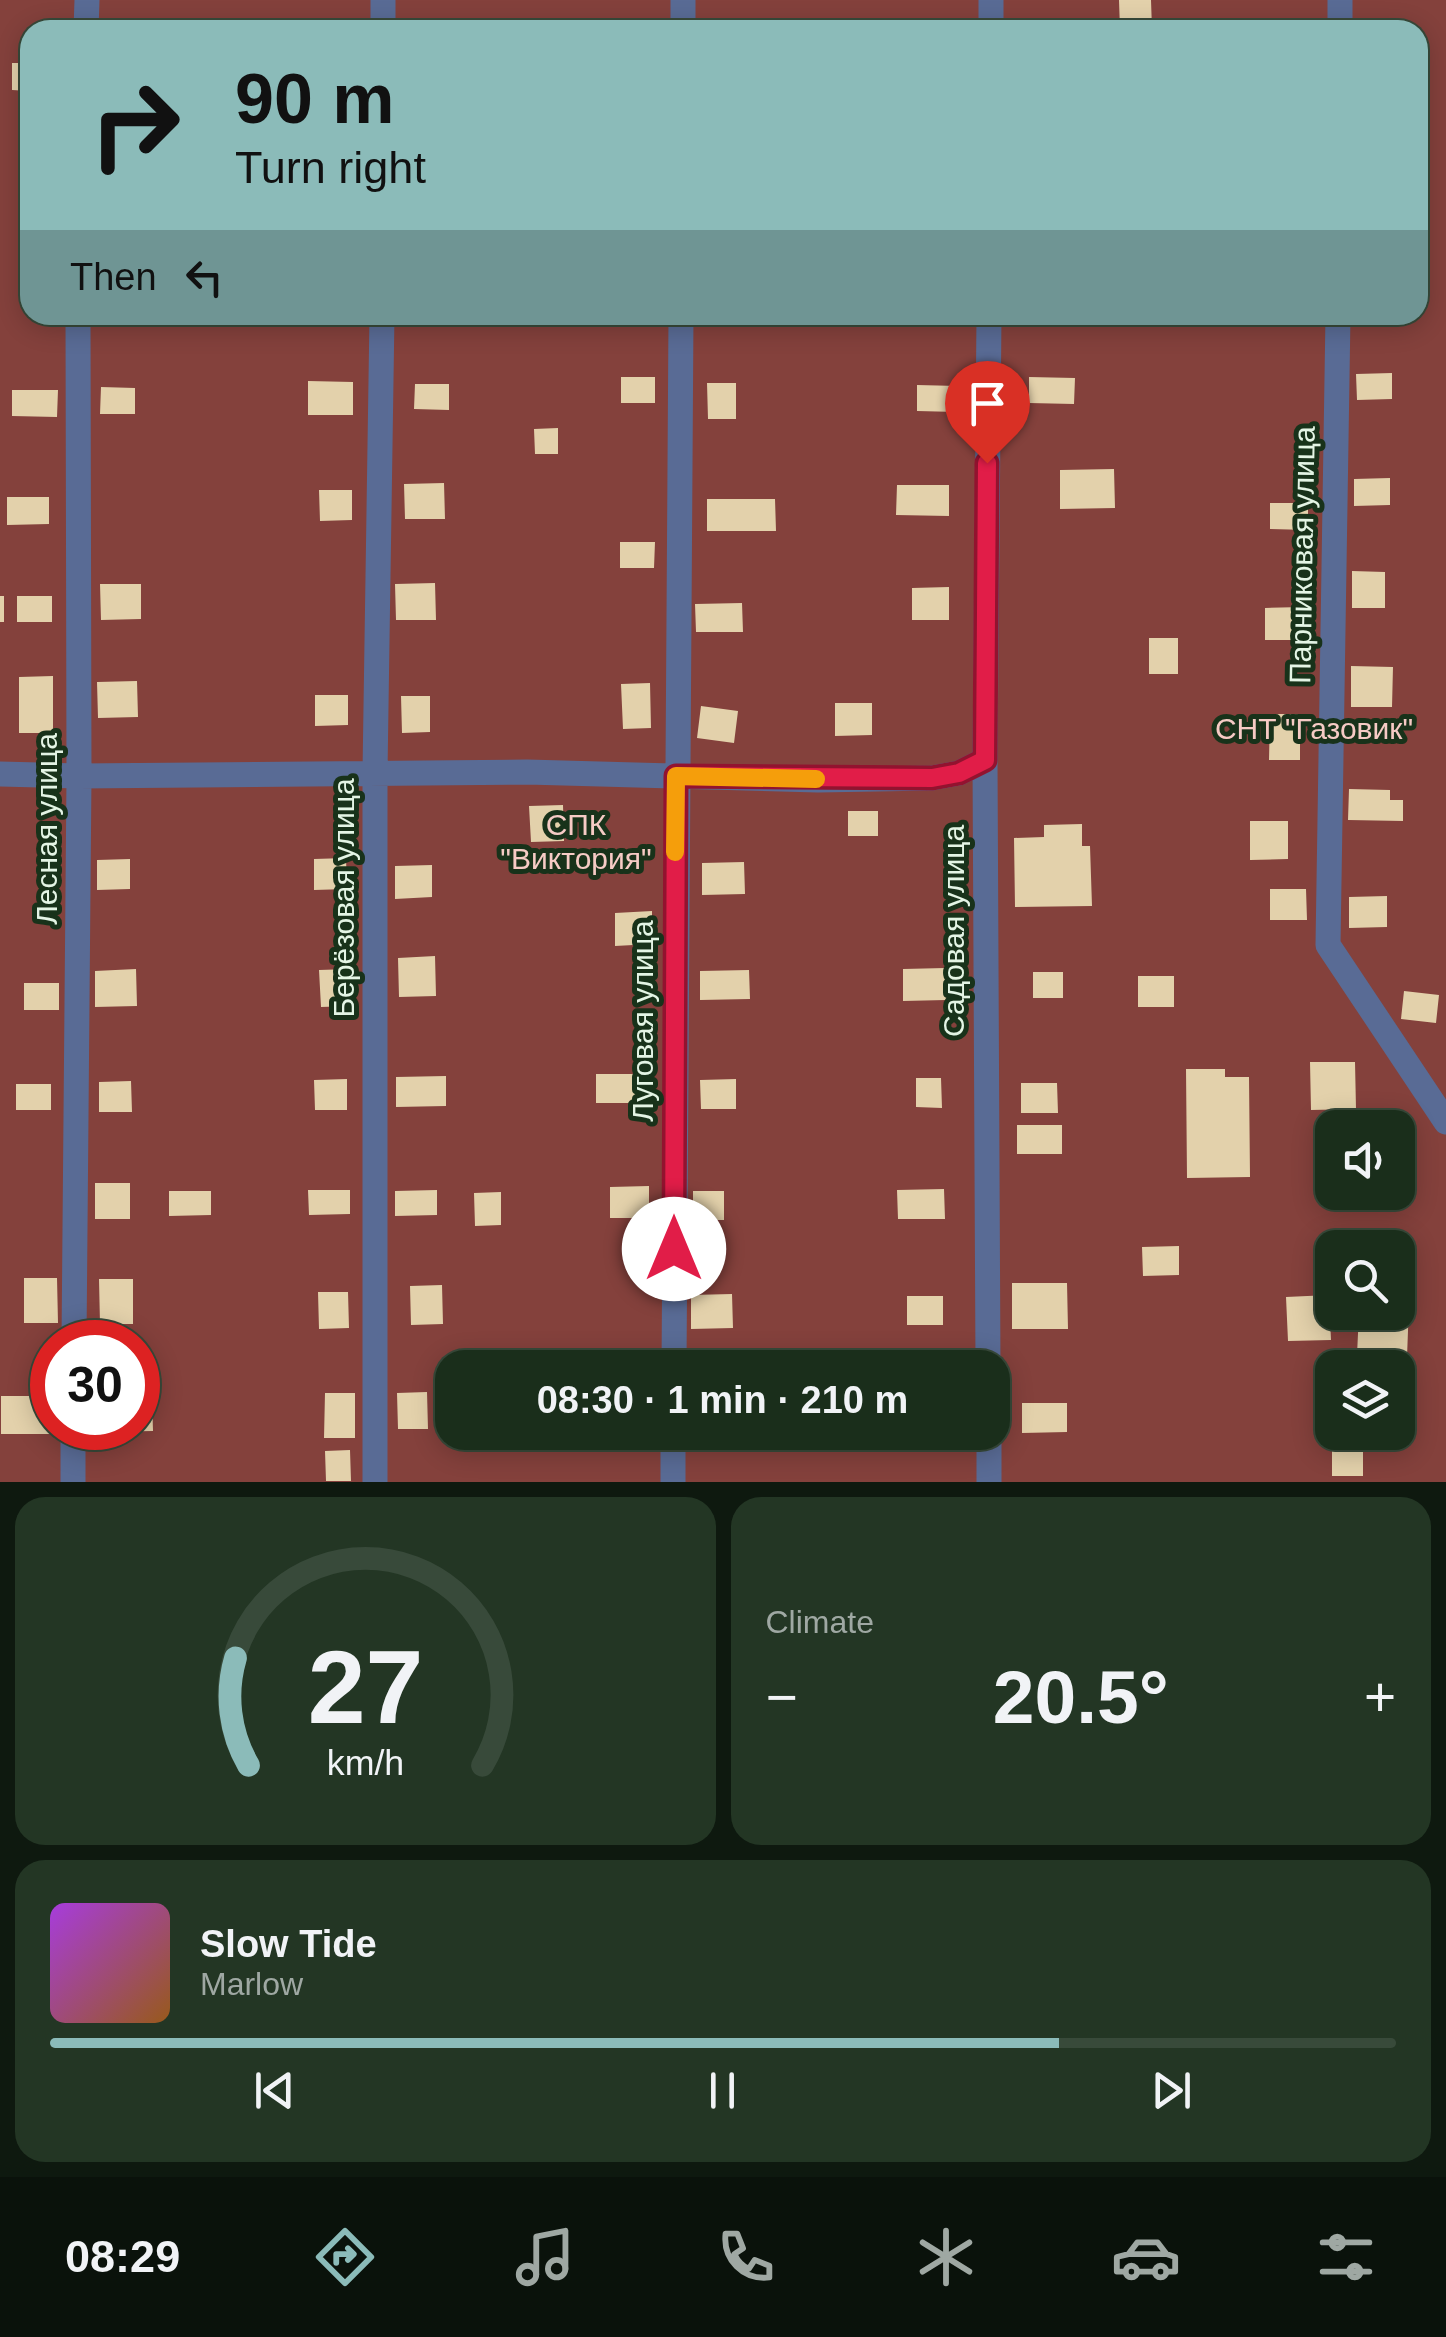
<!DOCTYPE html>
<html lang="en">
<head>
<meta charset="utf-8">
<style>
  :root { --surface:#1a2e1b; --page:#233624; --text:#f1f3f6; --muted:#9fa8a3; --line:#384a3a; --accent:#8bbbb9 }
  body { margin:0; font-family:Helvetica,sans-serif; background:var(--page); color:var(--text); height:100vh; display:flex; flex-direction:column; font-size:38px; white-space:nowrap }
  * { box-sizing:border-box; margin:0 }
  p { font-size:32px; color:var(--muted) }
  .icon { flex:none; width:55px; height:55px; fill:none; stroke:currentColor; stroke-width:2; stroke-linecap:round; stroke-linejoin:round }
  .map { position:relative; height:1482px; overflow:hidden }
  .sheet { display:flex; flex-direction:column; gap:15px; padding:15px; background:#0e190f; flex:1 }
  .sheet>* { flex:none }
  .hud { position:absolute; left:20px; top:20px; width:1408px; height:305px; border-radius:30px; box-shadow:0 5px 25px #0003,0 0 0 2px var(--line); background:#8bbbb9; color:#111; overflow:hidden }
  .fabs { position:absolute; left:1315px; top:1110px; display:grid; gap:20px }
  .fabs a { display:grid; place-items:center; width:100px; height:100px; border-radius:20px; background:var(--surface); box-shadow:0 5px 25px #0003,0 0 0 2px var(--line); font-size:50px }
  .speed { position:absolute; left:30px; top:1320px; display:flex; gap:20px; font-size:50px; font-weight:700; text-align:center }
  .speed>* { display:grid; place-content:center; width:130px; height:130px; border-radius:50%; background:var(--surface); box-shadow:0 5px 25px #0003,0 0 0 2px var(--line); line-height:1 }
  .speed .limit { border:15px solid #d22; background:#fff; color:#111 }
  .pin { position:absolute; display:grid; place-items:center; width:85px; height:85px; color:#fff; margin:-102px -42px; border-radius:50% 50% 50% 0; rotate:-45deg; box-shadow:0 0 10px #0007 }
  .pin .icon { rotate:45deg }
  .me { position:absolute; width:110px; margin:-55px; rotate:0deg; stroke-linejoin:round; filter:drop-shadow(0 0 8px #0008) }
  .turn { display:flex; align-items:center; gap:35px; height:210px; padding:0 50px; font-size:45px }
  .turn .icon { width:130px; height:130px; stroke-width:2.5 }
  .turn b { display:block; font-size:70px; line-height:85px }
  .then { display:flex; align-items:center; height:95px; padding:0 50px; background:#0003; gap:20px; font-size:38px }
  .big { font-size:75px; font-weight:700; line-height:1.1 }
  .sheet .tile { flex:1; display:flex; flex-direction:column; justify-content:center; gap:15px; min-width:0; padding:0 35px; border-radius:30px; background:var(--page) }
  .sheet .dial { align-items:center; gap:0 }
  .dial svg { height:260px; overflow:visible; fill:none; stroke:var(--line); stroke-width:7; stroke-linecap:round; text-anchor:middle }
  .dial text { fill:var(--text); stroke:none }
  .song { display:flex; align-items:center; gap:30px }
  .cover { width:120px; height:120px; border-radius:15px; background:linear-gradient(135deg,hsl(280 70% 55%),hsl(30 70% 35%)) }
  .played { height:10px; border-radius:5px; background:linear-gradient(90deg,var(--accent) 75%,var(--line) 75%) }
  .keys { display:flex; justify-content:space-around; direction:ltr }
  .heat { display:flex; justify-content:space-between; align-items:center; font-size:55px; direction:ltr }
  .sheet .tiles { flex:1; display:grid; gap:15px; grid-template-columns:1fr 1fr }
  .tile:last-child { grid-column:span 2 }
  .trip { position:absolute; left:435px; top:1350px; width:575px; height:100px; border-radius:30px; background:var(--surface); box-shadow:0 5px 25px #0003,0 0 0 2px var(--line); font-weight:700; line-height:100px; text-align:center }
  .tabs { display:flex; height:160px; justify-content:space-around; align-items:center; background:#0a120b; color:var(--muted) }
  .tabs .icon { width:70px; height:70px }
  .tabs .current { color:var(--accent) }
  .tabs b { font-size:45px; color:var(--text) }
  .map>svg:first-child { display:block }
</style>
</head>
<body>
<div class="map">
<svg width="1446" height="1482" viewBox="0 0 1446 1482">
  <rect width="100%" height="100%" fill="#223d24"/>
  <path fill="#84413c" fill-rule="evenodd" d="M 0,0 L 1446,0 L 1446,1482 L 0,1482 ZM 30,30 L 1418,30 L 1418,315 L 30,315 ZM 1332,1128 L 1398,1128 L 1398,1192 L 1332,1192 ZM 1332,1248 L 1398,1248 L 1398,1312 L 1332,1312 ZM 52,1342 L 138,1342 L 138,1428 L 52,1428 ZM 452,1368 L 992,1368 L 992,1432 L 452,1432 ZM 1332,1368 L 1398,1368 L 1398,1432 L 1332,1432 Z"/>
  <path fill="#e3d1ab" d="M 1119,0 L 1151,0 L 1152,29 L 1120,30 Z
    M 1211,19 L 1211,30 L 1192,30 L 1192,20 Z
    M 12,63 L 30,63 L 30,91 L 12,90 Z
    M 18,173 L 30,173 L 30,201 L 18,201 Z
    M 1392,373 L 1392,399 L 1357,400 L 1356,374 Z
    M 621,377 L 655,377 L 655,403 L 621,403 Z
    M 1029,377 L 1075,378 L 1074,404 L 1029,403 Z
    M 308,381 L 353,382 L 353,415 L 308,415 Z
    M 707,383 L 736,383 L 736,419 L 708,419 Z
    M 415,384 L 449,384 L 449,410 L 414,409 Z
    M 917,385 L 958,386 L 957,412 L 917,411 Z
    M 101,387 L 135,388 L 135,414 L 100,414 Z
    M 12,390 L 58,390 L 57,417 L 12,416 Z
    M 558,428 L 558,454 L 535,454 L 534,429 Z
    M 1114,469 L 1115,508 L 1060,509 L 1060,470 Z
    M 1390,478 L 1390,505 L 1354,506 L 1354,479 Z
    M 444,483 L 445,519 L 405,519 L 404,484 Z
    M 897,485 L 949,485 L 949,516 L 896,515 Z
    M 319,490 L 352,490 L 352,520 L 320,521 Z
    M 7,497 L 49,497 L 49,524 L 7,525 Z
    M 707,499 L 775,499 L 776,531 L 707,531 Z
    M 1270,503 L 1308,503 L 1308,530 L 1270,529 Z
    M 620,542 L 655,542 L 654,568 L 620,568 Z
    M 1352,571 L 1385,572 L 1385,608 L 1352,608 Z
    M 435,583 L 436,620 L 396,620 L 395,584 Z
    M 100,584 L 141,584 L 141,619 L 101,620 Z
    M 949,587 L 949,620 L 912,620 L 912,588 Z
    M 0,596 L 4,596 L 4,622 L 0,622 Z
    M 17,596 L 52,596 L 52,622 L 17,622 Z
    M 742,603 L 743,632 L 696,632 L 695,604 Z
    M 1303,607 L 1303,640 L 1265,640 L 1265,608 Z
    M 1149,638 L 1178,638 L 1178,674 L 1149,674 Z
    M 1351,666 L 1393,667 L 1392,707 L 1351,707 Z
    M 53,676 L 53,733 L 19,733 L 19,677 Z
    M 137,681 L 138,717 L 98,718 L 97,682 Z
    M 650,683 L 651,728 L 623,729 L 621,684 Z
    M 315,695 L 348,695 L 348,725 L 315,726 Z
    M 401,696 L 430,696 L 430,732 L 402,733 Z
    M 835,703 L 872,703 L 872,735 L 835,736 Z
    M 701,706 L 738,711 L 734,743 L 697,738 Z
    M 1270,714 L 1300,714 L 1300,760 L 1269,760 Z
    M 1349,789 L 1390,790 L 1390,800 L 1403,800 L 1403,821 L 1348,820 Z
    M 563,805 L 564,841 L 531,842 L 529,806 Z
    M 848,811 L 878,811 L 878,836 L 848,836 Z
    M 1250,821 L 1288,821 L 1288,859 L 1250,860 Z
    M 1082,824 L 1082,846 L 1090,846 L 1092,906 L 1015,907 L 1014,838 L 1044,837 L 1044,825 Z
    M 346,858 L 347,889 L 314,890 L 314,859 Z
    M 130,859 L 130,889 L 97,890 L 97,860 Z
    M 744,862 L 745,894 L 702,895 L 702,863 Z
    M 432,865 L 432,897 L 395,899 L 395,866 Z
    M 1270,889 L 1306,889 L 1307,920 L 1270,920 Z
    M 1387,896 L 1387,927 L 1349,928 L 1349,897 Z
    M 652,911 L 652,944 L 615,946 L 615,913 Z
    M 435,956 L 436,996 L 399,997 L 398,958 Z
    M 945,968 L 946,1000 L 903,1001 L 903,969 Z
    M 136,969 L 137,1006 L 95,1007 L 95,971 Z
    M 350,969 L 351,1006 L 321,1007 L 319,970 Z
    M 749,970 L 750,999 L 700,1000 L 700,971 Z
    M 1033,972 L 1063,972 L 1063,998 L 1033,998 Z
    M 1138,976 L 1174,976 L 1174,1007 L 1138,1007 Z
    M 24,983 L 59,983 L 59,1010 L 24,1010 Z
    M 1404,991 L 1439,995 L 1436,1023 L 1401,1019 Z
    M 1310,1062 L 1355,1062 L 1356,1109 L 1311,1110 Z
    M 1186,1069 L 1225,1069 L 1225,1077 L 1249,1077 L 1250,1177 L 1187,1178 Z
    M 596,1074 L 646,1074 L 647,1103 L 596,1103 Z
    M 446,1076 L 446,1106 L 396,1107 L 396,1077 Z
    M 916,1078 L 941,1078 L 942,1108 L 916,1107 Z
    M 347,1079 L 347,1110 L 315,1110 L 314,1080 Z
    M 736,1079 L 736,1109 L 701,1109 L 700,1080 Z
    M 131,1081 L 132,1112 L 99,1112 L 99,1082 Z
    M 1021,1083 L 1057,1083 L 1058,1113 L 1021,1113 Z
    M 16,1084 L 51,1084 L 51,1110 L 16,1110 Z
    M 1017,1125 L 1062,1125 L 1062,1154 L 1017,1154 Z
    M 95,1183 L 130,1183 L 130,1219 L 95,1219 Z
    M 649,1186 L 649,1218 L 610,1218 L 610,1187 Z
    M 944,1189 L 945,1219 L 898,1219 L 897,1190 Z
    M 308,1190 L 350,1190 L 350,1214 L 309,1215 Z
    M 437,1190 L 437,1215 L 395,1216 L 395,1191 Z
    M 169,1191 L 211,1191 L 211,1215 L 169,1216 Z
    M 693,1191 L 724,1191 L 724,1220 L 693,1220 Z
    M 501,1192 L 501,1225 L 475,1226 L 474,1193 Z
    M 1179,1246 L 1179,1275 L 1143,1276 L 1142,1247 Z
    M 24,1278 L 57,1278 L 58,1323 L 24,1323 Z
    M 1398,1278 L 1410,1278 L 1407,1357 L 1357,1355 L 1359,1312 L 1398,1312 Z
    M 99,1279 L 133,1279 L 133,1324 L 100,1324 Z
    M 1012,1283 L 1067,1283 L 1068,1329 L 1012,1329 Z
    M 442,1285 L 443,1324 L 411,1325 L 410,1286 Z
    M 318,1292 L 348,1292 L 349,1328 L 319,1329 Z
    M 732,1294 L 733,1328 L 691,1329 L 691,1295 Z
    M 1329,1295 L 1331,1340 L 1288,1341 L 1286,1297 Z
    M 907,1296 L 943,1296 L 943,1325 L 907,1325 Z
    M 427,1392 L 428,1429 L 398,1429 L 397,1393 Z
    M 325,1393 L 355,1393 L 355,1438 L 324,1438 Z
    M 1,1396 L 51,1396 L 52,1434 L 1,1434 Z
    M 138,1397 L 152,1397 L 153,1431 L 101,1432 L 101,1428 L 138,1428 Z
    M 1022,1403 L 1067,1403 L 1067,1432 L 1022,1433 Z
    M 693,1432 L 734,1432 L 734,1439 L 693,1440 Z
    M 1332,1445 L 1363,1445 L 1363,1476 L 1332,1476 Z
    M 350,1450 L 351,1481 L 326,1481 L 325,1451 Z"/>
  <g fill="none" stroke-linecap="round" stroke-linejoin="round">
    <path stroke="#596b95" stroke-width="25" d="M 86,30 L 87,0
      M 383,30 L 383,0
      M 683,30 L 683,0
      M 991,30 L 991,0
      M 1340,30 L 1340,0
      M 1338,315 L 1328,945 L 1446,1122
      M 0,774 L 79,776 L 527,772 L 818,780 L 932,778 L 959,773 L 985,760
      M 74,1342 L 79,776 L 78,315
      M 674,1368 L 681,315
      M 988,1368 L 985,760 L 989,315
      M 989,1432 L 989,1482
      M 73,1482 L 73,1428
      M 375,1482 L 375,772 L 382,315
      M 673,1482 L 673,1432"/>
  </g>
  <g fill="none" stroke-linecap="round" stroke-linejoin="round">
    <defs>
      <path id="route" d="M 674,1249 L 676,776 L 932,778 L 959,773 L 985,760 L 987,463"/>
    </defs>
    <use href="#route" stroke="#92132f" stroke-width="25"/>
    <use href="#route" stroke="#e11d48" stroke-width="18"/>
    <path stroke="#f59e0b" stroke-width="18" d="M 675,852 L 676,776 L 816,779"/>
  </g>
  <g text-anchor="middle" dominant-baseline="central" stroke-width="10" stroke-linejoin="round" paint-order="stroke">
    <g font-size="30" fill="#e4f5e5" stroke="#18321a">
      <text transform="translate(1302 555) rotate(-89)">Парниковая улица</text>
      <text transform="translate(46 829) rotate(-90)">Лесная улица</text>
      <text transform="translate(343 898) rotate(-90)">Берёзовая улица</text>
      <text transform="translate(953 931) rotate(-90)">Садовая улица</text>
      <text transform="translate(642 1021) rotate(-90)">Луговая улица</text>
    </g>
    <g font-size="30" fill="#f6cbc5" stroke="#18321a">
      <text x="1314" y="728">СНТ "Газовик"</text>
      <text x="576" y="824">СПК<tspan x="576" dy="34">"Виктория"</tspan></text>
    </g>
  </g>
</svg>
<div class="fabs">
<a><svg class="icon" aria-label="sound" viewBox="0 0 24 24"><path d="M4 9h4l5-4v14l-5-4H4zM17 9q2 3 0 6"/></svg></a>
<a><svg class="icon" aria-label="search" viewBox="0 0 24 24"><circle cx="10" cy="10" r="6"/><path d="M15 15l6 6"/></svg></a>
<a><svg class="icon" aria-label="layers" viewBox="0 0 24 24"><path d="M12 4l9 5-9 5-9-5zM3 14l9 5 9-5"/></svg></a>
</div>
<div class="speed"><div class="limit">30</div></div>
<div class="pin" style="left:987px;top:463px;background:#d93025"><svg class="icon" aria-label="arrive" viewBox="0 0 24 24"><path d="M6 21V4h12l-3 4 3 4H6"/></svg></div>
<svg class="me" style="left:674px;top:1249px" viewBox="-20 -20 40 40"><circle r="19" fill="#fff"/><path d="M0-13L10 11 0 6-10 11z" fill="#e11d48"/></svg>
<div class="trip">08:30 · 1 min · 210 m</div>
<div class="hud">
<div class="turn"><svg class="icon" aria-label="right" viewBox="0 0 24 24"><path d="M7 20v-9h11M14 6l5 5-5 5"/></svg><div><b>90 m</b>Turn right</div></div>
<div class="then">Then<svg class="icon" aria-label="left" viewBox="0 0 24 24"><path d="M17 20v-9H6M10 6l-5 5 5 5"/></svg></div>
</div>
</div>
<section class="sheet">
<div class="tiles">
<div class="tile dial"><svg viewBox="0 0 100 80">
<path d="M14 69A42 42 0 1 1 86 69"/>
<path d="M14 69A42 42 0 0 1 10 36" stroke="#8bbbb9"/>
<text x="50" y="56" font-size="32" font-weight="700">27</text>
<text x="50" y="72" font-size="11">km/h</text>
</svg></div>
<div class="tile"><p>Climate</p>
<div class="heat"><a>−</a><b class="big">20.5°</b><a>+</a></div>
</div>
<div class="tile">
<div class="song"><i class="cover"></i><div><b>Slow Tide</b><p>Marlow</p></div></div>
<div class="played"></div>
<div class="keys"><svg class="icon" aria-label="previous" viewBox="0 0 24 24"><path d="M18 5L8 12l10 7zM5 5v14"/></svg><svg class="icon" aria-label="pause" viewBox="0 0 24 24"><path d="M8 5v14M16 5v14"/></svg><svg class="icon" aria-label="next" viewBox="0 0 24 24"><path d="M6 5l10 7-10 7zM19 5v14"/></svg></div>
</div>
</div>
</section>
<nav class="tabs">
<b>08:29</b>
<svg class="icon current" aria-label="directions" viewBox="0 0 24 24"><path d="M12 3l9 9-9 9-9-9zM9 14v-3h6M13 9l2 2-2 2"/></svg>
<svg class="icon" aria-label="music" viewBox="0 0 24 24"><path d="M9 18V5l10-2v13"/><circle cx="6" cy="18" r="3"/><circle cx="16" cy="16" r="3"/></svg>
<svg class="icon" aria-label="phone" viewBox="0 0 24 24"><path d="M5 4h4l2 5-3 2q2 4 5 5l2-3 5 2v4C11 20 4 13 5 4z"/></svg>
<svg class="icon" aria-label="climate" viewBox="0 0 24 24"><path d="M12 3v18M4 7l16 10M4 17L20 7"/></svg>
<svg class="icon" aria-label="car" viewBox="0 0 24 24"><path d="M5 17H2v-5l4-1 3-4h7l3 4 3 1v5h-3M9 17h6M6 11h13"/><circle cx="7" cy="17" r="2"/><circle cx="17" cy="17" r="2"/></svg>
<svg class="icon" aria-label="filters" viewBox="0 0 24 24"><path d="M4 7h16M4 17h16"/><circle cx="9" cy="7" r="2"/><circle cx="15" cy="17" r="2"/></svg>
</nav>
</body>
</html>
